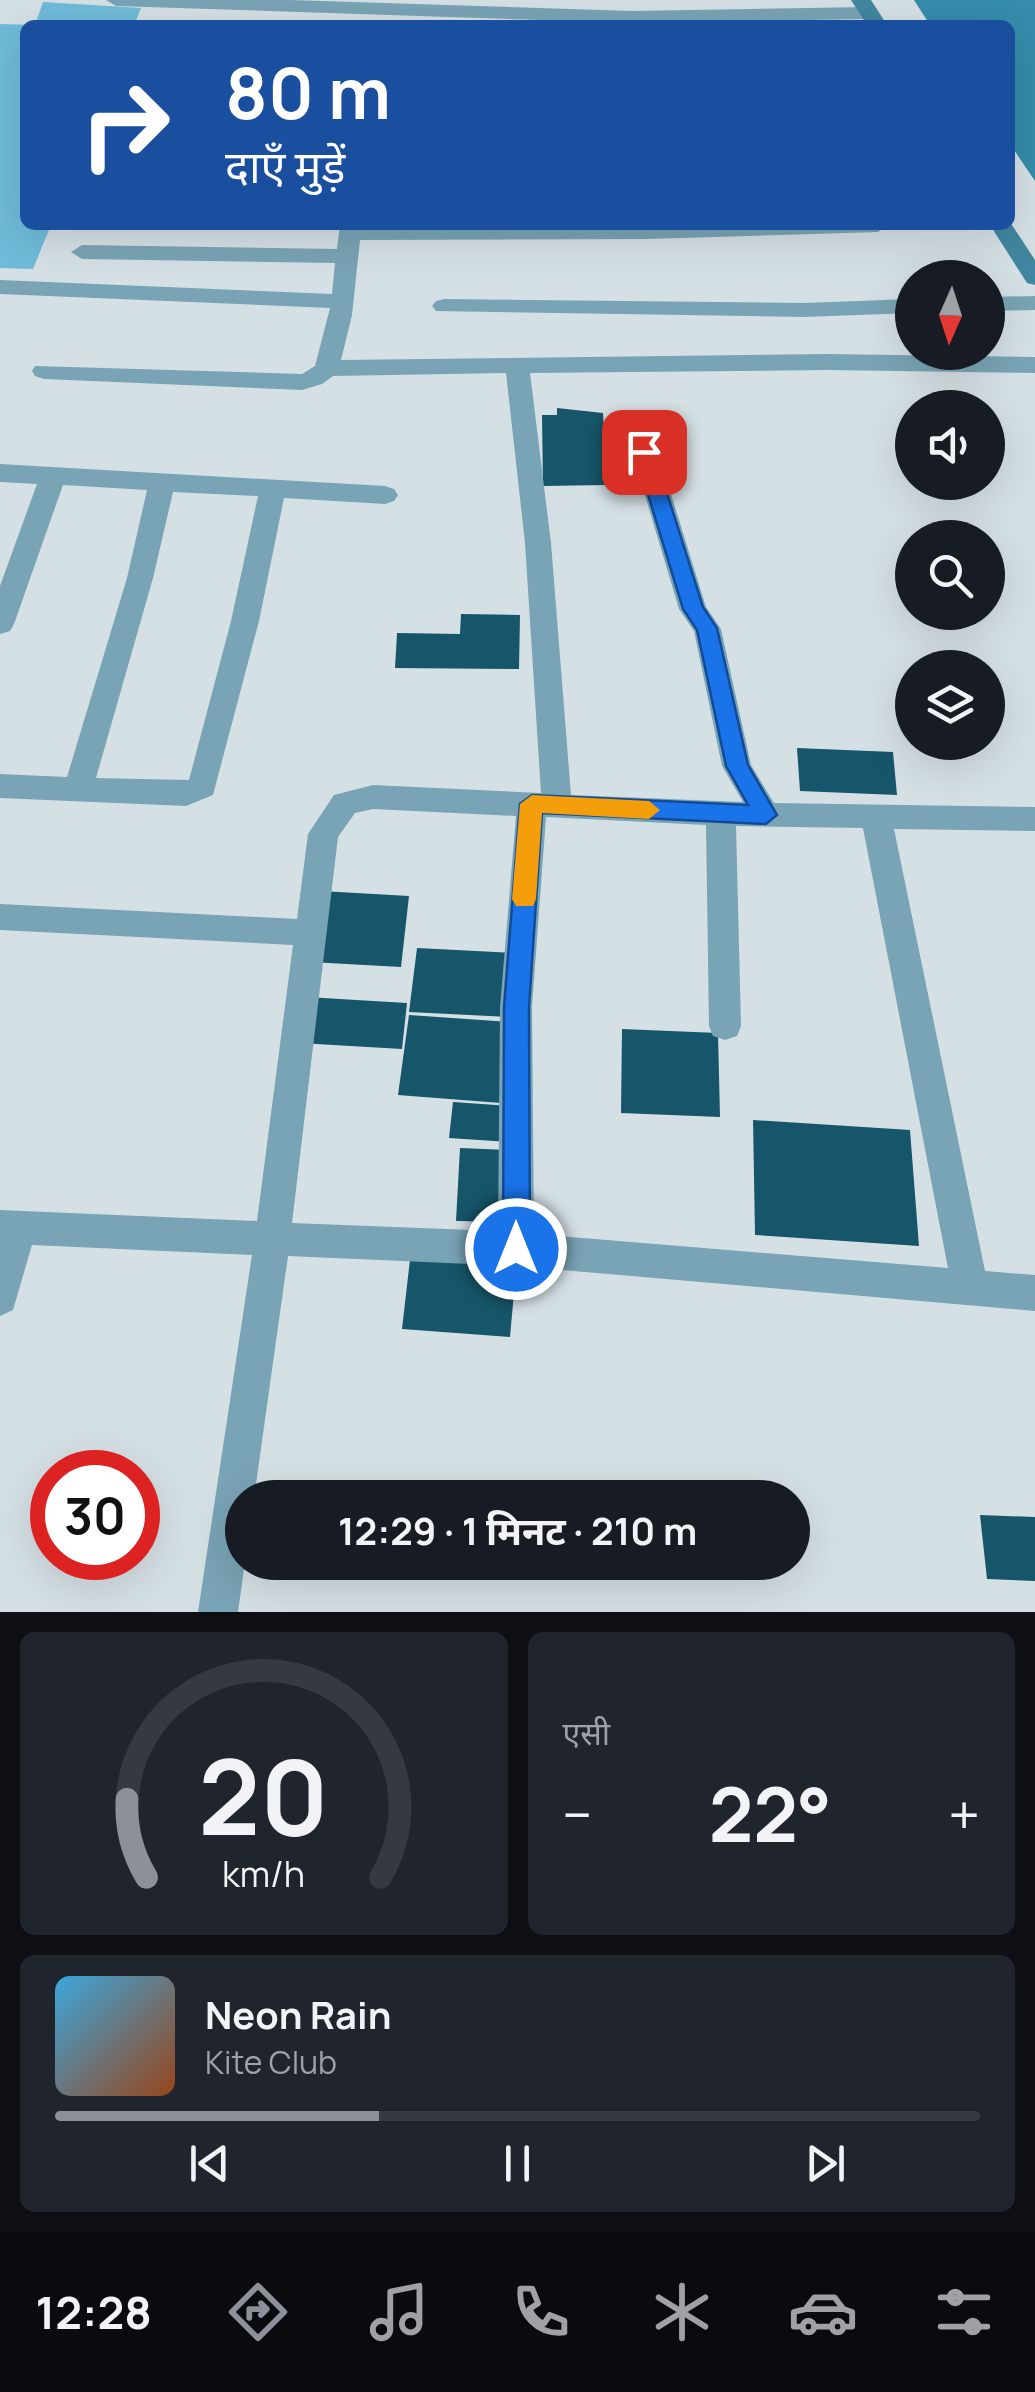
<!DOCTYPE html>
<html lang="hi">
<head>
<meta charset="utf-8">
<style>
  :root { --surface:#171b24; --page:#20242c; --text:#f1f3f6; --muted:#9ea1a6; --line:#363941; --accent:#8c9099 }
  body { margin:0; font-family:Manrope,"Noto Sans Devanagari",sans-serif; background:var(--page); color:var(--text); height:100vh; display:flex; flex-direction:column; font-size:38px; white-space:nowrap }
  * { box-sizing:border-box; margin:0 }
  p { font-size:32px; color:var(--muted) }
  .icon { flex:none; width:55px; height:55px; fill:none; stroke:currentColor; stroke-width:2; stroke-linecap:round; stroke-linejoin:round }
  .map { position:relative; height:1612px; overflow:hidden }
  .sheet { display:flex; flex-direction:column; gap:20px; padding:20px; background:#0d0f14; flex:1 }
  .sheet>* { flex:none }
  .banner { position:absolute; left:20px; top:20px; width:995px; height:210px; border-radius:15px; box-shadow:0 10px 40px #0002; background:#1a4fa0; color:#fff; overflow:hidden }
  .needle { width:65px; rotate:183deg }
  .tools { position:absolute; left:895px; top:260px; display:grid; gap:20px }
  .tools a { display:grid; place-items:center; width:110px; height:110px; border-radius:50%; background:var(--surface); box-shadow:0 10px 40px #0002; font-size:50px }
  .speed { position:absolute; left:30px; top:1450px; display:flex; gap:20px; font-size:50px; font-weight:700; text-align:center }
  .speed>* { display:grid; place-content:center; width:130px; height:130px; border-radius:50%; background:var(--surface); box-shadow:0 10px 40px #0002; line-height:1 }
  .speed .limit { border:15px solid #d22; background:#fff; color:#111 }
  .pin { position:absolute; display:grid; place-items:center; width:85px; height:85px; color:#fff; margin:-42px; border-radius:20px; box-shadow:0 5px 15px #0006 }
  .me { position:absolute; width:110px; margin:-55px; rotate:0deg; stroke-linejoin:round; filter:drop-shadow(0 0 8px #0008) }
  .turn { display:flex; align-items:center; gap:35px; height:210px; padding:0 40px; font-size:45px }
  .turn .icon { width:130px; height:130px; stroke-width:2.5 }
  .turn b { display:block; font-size:70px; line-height:85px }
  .big { font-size:75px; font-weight:700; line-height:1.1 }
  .sheet .card { flex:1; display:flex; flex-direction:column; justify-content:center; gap:15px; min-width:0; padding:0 35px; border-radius:15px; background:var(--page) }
  .sheet .dial { align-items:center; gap:0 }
  .dial svg { height:260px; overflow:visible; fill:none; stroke:var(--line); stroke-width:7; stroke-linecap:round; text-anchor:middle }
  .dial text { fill:var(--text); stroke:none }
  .song { display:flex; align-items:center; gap:30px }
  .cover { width:120px; height:120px; border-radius:15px; background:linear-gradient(135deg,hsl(200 70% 55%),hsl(20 70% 35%)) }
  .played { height:10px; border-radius:5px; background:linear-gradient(90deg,var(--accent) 35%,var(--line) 35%) }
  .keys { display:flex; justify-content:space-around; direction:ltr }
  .heat { display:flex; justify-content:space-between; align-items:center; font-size:55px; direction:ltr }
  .sheet .tiles { flex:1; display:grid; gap:20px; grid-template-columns:1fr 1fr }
  .card:last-child { grid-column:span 2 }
  .trip { position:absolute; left:225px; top:1480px; width:585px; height:100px; border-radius:50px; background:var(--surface); box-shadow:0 10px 40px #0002; font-weight:700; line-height:100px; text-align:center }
  .tab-bar { display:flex; height:160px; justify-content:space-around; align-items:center; background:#090b0e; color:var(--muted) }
  .tab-bar .icon { width:70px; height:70px }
  .tab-bar .active { color:var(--accent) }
  .tab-bar b { font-size:45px; color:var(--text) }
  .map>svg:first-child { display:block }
</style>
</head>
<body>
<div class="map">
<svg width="1035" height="1612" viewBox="0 0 1035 1612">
  <rect width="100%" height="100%" fill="#d5e0e5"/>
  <path fill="#6fbbd9" d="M 43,2 L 141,8 L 134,25 L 25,25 L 25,225 L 51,225 L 33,269 L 0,268 L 0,24 L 35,25 Z"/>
  <path fill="#358cab" d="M 914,0 L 1035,0 L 1035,181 L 1010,144 L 1010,25 L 930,25 Z"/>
  <path fill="#16556a" d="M 557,408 L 603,413 L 607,485 L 543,486 L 542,415 L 557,415 Z
    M 461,614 L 520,615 L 519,669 L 395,668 L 397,633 L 460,634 Z
    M 797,748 L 893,752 L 897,795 L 800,791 Z
    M 321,891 L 409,896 L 401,967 L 310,962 Z
    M 417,948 L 515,953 L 509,1017 L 409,1012 Z
    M 306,997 L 407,1003 L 402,1049 L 299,1043 Z
    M 409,1015 L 510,1022 L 501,1103 L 398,1095 Z
    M 622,1029 L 718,1033 L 720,1117 L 621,1113 Z
    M 453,1102 L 511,1106 L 509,1142 L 449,1138 Z
    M 753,1120 L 910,1130 L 919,1246 L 755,1235 Z
    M 460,1148 L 508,1150 L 506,1222 L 456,1221 Z
    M 411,1251 L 517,1259 L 510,1337 L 402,1329 Z
    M 980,1515 L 1035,1517 L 1035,1581 L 987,1579 Z
    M 268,1562 L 378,1562 L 376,1577 L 267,1567 Z"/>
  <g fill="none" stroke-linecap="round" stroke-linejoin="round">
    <path fill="#79a4b5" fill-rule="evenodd" d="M 106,0 L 291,0 L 632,11 L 869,7 L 879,13 L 869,19 L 632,23 L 116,6 Z
      M 340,225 L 889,225 L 878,232 L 647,239 L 360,240 L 352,315 L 341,360 L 827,354 L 1035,357 L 1035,373 L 827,370 L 530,373 L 551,543 L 571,795 L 743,802 L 722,766 L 694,631 L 679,609 L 632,452 L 645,444 L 658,452 L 706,607 L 721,629 L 751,765 L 774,803 L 1035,807 L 1035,831 L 894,829 L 985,1271 L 1035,1275 L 1035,1311 L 516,1266 L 288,1256 L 254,1498 L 242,1498 L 245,1562 L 238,1612 L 198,1612 L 252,1255 L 32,1245 L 13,1310 L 0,1316 L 0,1210 L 257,1221 L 293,945 L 0,930 L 0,904 L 297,919 L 308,834 L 334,795 L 373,785 L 541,793 L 525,543 L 506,373 L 333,376 L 322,384 L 302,390 L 44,379 L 35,376 L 32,371 L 35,366 L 302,374 L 315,366 L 330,308 L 0,294 L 0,280 L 332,294 L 335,263 L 82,259 L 71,252 L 82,245 L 337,249 ZM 373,809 L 516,816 L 500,1007 L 498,1231 L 292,1223 L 338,837 L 355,813 ZM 546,817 L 706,825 L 709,1026 L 713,1036 L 725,1040 L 737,1036 L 741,1026 L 736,826 L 863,828 L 948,1268 L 534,1234 L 532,1007 Z
      M 1035,296 L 1035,310 L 988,311 L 988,297 Z
      M 444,299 L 804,303 L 912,299 L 912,313 L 804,317 L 436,311 L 432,306 L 436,301 Z
      M 0,464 L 385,486 L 394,489 L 398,495 L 394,501 L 385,504 L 284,498 L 259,621 L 213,795 L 186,806 L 0,798 L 0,774 L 67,777 L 127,578 L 147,490 L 63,485 L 14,624 L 10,631 L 0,634 L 0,586 L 37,484 L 0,482 ZM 173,492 L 258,496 L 231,621 L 189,780 L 96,778 L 153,578 Z"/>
    <path fill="#4186a0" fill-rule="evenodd" d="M 851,0 L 871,0 L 887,25 L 867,25 Z
      M 1010,222 L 1035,260 L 1035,285 L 1027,283 L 990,225 L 1010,225 Z"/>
  </g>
  <path fill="#1a73e8" stroke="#114b97" stroke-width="2.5" d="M 644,445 L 654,452 L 703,607 L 717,628 L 748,765 L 777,815 L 766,824 L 542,813 L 529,1007 L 530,1249 L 526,1258 L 516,1262 L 507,1258 L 503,1249 L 504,1007 L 520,804 L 532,795 L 748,805 L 726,766 L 697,630 L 683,609 L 635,452 Z"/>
  <path fill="#f59e0b" d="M 532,795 L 649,801 L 660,810 L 649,819 L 542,813 L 536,899 L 533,906 L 516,906 L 512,899 L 520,804 Z"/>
</svg>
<div class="tools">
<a><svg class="needle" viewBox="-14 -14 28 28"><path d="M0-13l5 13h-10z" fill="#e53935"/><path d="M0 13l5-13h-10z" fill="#9ea1a6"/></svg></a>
<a><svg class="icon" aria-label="sound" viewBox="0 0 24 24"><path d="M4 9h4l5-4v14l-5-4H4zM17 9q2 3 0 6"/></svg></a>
<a><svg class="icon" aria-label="search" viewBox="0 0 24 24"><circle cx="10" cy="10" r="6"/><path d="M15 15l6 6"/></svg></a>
<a><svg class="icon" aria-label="layers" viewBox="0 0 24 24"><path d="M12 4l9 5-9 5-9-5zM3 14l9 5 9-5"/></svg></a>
</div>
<div class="speed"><div class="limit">30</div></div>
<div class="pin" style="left:644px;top:452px;background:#d93025"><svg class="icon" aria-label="arrive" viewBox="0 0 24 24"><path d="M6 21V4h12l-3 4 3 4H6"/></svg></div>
<svg class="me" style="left:516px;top:1249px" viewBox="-20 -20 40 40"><circle r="17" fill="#1a73e8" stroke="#fff" stroke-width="3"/><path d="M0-11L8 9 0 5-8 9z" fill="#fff"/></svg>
<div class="trip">12:29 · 1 मिनट · 210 m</div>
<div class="banner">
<div class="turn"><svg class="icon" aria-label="right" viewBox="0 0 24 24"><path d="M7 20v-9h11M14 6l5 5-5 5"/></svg><div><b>80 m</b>दाएँ मुड़ें</div></div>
</div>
</div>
<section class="sheet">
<div class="tiles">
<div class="card dial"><svg viewBox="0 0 100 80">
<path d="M14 69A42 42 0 1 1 86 69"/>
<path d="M14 69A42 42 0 0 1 8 45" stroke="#8c9099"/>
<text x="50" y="56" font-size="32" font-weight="700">20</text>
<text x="50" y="72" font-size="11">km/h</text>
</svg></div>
<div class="card"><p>एसी</p>
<div class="heat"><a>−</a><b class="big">22°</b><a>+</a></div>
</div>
<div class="card">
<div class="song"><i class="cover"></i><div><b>Neon Rain</b><p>Kite Club</p></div></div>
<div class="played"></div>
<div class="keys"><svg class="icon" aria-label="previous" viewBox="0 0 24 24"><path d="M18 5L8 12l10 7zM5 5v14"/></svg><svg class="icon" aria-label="pause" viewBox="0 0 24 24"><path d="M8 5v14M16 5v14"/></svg><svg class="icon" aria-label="next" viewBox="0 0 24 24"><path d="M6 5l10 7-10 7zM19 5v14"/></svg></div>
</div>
</div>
</section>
<nav class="tab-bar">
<b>12:28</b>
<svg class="icon active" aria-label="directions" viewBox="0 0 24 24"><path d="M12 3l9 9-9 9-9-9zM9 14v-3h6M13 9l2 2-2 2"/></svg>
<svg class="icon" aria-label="music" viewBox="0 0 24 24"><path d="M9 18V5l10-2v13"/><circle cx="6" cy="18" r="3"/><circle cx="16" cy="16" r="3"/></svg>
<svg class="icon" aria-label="phone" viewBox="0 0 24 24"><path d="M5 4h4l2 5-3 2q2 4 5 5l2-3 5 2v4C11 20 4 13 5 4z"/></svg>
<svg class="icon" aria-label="climate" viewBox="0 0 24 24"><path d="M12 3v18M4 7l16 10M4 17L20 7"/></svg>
<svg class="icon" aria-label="car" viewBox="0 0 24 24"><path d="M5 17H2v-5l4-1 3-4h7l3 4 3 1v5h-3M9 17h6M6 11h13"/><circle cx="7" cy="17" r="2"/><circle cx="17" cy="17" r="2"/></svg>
<svg class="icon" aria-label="filters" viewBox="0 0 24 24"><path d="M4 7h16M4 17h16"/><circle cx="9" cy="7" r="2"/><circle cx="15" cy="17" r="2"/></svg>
</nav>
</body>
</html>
